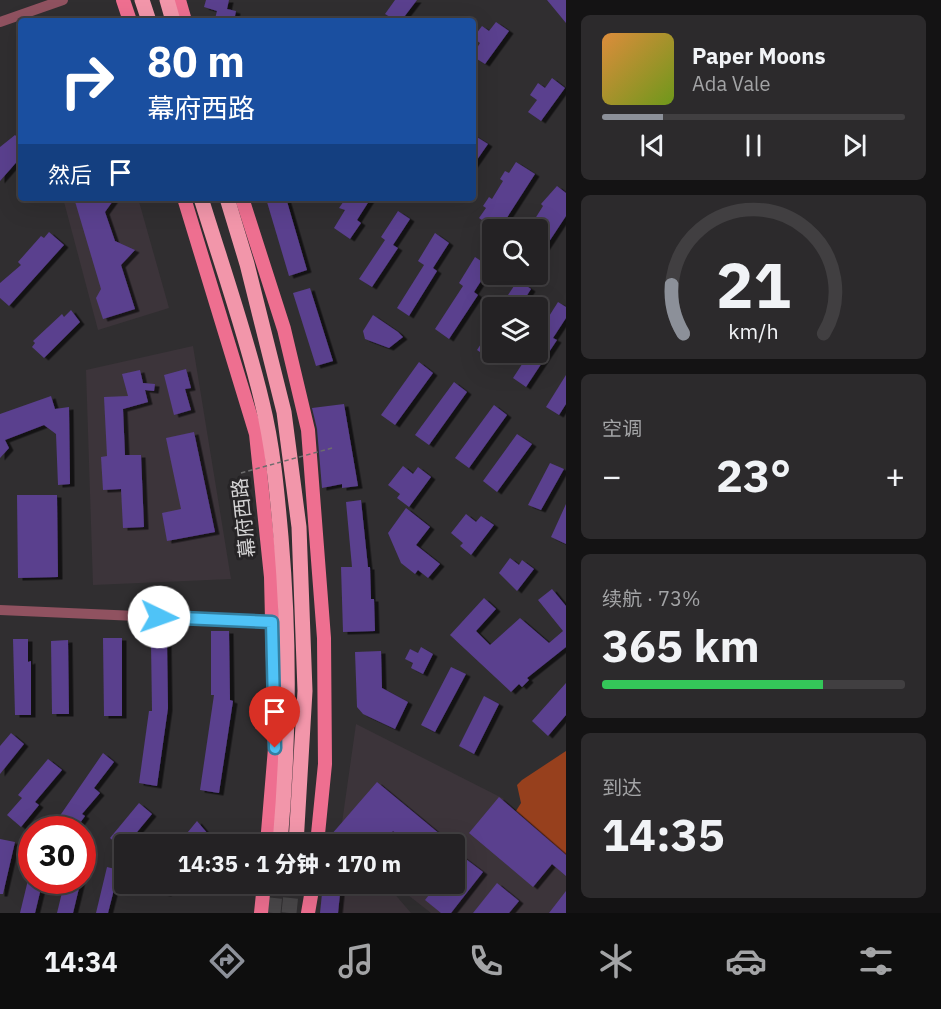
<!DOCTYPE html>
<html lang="zh">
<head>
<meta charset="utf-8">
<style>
  :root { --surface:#242224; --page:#2c2a2c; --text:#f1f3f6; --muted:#a3a4a6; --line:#413f41; --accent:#8c9099 }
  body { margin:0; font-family:"IBM Plex Sans","Noto Sans SC",sans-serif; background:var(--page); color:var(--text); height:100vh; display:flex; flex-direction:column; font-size:22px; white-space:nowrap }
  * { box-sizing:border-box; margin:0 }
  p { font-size:20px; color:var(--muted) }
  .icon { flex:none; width:33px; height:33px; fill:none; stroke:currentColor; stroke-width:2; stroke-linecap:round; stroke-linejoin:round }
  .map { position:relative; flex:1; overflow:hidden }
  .drawer { display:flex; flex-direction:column; gap:15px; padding:15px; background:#141314; width:375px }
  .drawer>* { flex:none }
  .hud { position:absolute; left:18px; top:18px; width:458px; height:183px; border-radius:6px; box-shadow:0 6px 24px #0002,0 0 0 2px var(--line); background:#1a4fa0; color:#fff; overflow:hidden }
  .controls { position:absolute; left:482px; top:219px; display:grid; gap:12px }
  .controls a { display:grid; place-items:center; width:66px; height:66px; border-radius:6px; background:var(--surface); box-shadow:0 6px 24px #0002,0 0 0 2px var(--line); font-size:30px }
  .speed { position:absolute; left:18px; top:816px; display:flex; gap:12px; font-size:30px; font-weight:700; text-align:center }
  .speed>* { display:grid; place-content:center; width:78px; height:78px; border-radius:50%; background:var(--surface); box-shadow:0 6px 24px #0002,0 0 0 2px var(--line); line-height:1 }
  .speed .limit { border:9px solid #d22; background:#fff; color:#111 }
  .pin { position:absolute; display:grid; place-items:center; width:51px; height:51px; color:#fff; margin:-62px -26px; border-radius:50% 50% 50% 0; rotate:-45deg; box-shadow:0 0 6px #0007 }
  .pin .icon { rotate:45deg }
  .me { position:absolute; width:66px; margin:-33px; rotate:93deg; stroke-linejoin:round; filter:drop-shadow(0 0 4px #0008) }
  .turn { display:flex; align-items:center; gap:21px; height:126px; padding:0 30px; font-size:27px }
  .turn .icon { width:78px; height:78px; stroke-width:2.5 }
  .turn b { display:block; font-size:42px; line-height:51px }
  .then { display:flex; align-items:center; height:57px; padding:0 30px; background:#0003; gap:12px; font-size:22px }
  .big { font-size:45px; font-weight:800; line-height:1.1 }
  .drawer .widget { flex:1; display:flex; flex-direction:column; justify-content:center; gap:9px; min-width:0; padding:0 21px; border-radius:9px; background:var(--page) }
  .drawer .dial { align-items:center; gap:0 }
  .dial svg { height:156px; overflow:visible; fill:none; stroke:var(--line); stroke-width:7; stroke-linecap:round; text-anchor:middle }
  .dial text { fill:var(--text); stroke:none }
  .song { display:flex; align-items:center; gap:18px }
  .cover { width:72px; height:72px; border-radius:9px; background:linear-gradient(135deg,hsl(30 70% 55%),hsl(80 70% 35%)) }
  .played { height:6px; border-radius:3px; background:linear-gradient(90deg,var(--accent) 20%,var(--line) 20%) }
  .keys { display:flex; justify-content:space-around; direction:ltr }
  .heat { display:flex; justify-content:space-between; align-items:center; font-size:33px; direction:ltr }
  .charge { height:9px; border-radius:4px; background:linear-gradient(90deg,#34c759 73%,var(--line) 0) }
  .trip { position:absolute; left:114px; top:834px; width:351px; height:60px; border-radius:6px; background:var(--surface); box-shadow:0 6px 24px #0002,0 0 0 2px var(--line); font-weight:800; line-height:60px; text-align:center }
  .menu { display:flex; height:96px; justify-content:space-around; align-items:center; background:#0e0e0e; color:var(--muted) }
  .menu .icon { width:42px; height:42px }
  .menu .on { color:var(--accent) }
  .menu b { font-size:27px; color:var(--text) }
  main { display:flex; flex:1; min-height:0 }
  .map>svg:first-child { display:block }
</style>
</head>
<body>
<main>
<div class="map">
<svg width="566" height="913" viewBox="0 0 566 913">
  <defs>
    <filter id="shadow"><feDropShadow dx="4.5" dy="2.5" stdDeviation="0" flood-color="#0009"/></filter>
  </defs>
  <rect width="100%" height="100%" fill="#302e30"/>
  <path fill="#3c343a" d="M 63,198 L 138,198 L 169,308 L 98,330 Z
    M 193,346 L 231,579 L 93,585 L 86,370 Z
    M 356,724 L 504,799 L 521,819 L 566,853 L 566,913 L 431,913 L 394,884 L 454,884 L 454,844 L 339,844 Z
    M 334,884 L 386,884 L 411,913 L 331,913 Z"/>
  <path fill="#97401d" d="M 566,751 L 566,855 L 516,811 L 521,803 L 517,785 L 522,780 Z"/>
  <path fill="#5a3f8e" filter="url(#shadow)" d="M 206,0 L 229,0 L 227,9 L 236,11 L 234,21 L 215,19 L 217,11 L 204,7 Z
    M 395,0 L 417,0 L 401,21 L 387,21 L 390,17 L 385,14 Z
    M 547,0 L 566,0 L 566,23 Z
    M 496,22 L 509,31 L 485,64 L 472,56 L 480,43 L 473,38 L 482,26 L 489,31 Z
    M 552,78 L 565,88 L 541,121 L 528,112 L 537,100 L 530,95 L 538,83 L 545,88 Z
    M 472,134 L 488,144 L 472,167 Z
    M 15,135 L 21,141 L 21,157 L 0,181 L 0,147 Z
    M 516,162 L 535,174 L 499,230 L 496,230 L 479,218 L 486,208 L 483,206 L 489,197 L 492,199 L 503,181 L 500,179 L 505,171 L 509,173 Z
    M 557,186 L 566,193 L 566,216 L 537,260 L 537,230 L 528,230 L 543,206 L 541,204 Z
    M 74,198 L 115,198 L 105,212 L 115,241 L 135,250 L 121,265 L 135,309 L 103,319 L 96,298 L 101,289 Z
    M 279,198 L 286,198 L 307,270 L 289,276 L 267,202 Z
    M 346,198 L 371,198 L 357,220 L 361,223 L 350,239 L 334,228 L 345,210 L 339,208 Z
    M 398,211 L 410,219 L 393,245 L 398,248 L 372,287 L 359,279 L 385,240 L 381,237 Z
    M 49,232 L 64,245 L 9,306 L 0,298 L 0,283 L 21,265 L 18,262 L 41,236 L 44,238 Z
    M 435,233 L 449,243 L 433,268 L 437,271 L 409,316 L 397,308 L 424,265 L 418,261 Z
    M 475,257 L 490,267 L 474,292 L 478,295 L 449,339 L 435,329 L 463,286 L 459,283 Z
    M 518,280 L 531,289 L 519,308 L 507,308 L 502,304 Z
    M 310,288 L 333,361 L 316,366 L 293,293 Z
    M 558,302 L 566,307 L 566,318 L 553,338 L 557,340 L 526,387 L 513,378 L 530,352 L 537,352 L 537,342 L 544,331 L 541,329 Z
    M 71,310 L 80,322 L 44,358 L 32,347 L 35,343 L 33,341 L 62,314 L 64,317 Z
    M 373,315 L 398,332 L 403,337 L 389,348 L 365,339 L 363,331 Z
    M 492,327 L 492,360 L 477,350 Z
    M 419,362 L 433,373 L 395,425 L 381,415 Z
    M 186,369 L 191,388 L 185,389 L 191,410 L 174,415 L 164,375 Z
    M 140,370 L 143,383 L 155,384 L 154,391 L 145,390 L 148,402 L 123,409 L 125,455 L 141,455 L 144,527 L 123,528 L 121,489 L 103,490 L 101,457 L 107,456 L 104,397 L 128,396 L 122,374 Z
    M 566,375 L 566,404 L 559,415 L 546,407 Z
    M 454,382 L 467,392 L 429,445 L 415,435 Z
    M 51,396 L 55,409 L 69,407 L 70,484 L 58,485 L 56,434 L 44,425 L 5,440 L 9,448 L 0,458 L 0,414 Z
    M 344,404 L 358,486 L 342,488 L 342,484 L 322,488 L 317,429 L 312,408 Z
    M 494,405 L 507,415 L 469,468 L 455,458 Z
    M 194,432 L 215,532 L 167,541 L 162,513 L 181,509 L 166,438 Z
    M 517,434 L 532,444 L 497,492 L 483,481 Z
    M 550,463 L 564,469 L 541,510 L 528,505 Z
    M 403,466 L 413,474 L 418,467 L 431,477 L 409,507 L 397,498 L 400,494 L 388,485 Z
    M 17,495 L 57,495 L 58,577 L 18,578 Z
    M 361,500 L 368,567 L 370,567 L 371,599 L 374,599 L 375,631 L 343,632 L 341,567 L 352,567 L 346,502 Z
    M 566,504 L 566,544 L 551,537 Z
    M 406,508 L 430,527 L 416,545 L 440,564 L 428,578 L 418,570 L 415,574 L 401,563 L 388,533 Z
    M 466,514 L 476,522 L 481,516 L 494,525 L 471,555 L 460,546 L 463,543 L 451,533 Z
    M 510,558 L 519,565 L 522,560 L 534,569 L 517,591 L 499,573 Z
    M 552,589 L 566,606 L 566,647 L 527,678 L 529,680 L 522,687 L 519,684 L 511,692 L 450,635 L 484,598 L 496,609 L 476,631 L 490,645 L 520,618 L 549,643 L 563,631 L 538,600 Z
    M 211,631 L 229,631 L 230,700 L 233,701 L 219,793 L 200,790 L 214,695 L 211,695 Z
    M 103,638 L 122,638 L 122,716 L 104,716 Z
    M 13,639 L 28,639 L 28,662 L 31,661 L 31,715 L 15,715 Z
    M 68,640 L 69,714 L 52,714 L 51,641 Z
    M 167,642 L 168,708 L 157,786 L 139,783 L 149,711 L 152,711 L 151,643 Z
    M 421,647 L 433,654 L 423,674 L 411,668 L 413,663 L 405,659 L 410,649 L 418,653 Z
    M 381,651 L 382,688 L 408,702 L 395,729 L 363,714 L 357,707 L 355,652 Z
    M 451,667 L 466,674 L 435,732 L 421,725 Z
    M 566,683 L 566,715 L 548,736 L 532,721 Z
    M 484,696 L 499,704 L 474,754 L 459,746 Z
    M 11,733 L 24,744 L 0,774 L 0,746 Z
    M 103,753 L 114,762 L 94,788 L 100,793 L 82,814 L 85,816 L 75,830 L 69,830 L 57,820 Z
    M 48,759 L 62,770 L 35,802 L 39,805 L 21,827 L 7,815 L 22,798 L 18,795 Z
    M 377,782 L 441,835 L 432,844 L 408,844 L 393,831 L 382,844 L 343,844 L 331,835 Z
    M 499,797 L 566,855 L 566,876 L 552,864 L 533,887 L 469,833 Z
    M 139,803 L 152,814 L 123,849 L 110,838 Z
    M 197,821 L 208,834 L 199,844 L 178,844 Z
    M 0,839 L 15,842 L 3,894 L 0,894 Z
    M 454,850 L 483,872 L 451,913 L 441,913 L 425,900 L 429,895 L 424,891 L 430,884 L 454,884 Z
    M 107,867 L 119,870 L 108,913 L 96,913 Z
    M 28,880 L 43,880 L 35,913 L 20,913 Z
    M 65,880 L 81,880 L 73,913 L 57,913 Z
    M 497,883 L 519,901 L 509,913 L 473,913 Z
    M 139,884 L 170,884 L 167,894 L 139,887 Z
    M 323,884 L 341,884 L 338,913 L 320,913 Z
    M 566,891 L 566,913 L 549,913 Z"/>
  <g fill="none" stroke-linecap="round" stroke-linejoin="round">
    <path stroke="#494749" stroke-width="15" stroke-dasharray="15 8" stroke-linecap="butt" d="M 273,913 L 276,884
      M 289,913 L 292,884"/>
    <path stroke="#905260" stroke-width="10" d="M 0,22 L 63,0
      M 0,610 L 272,622"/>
    <path stroke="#ee6f90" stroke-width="14" d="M 123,0 L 130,21
      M 179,0 L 185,21
      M 184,198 L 256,434 L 271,577 L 275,748 L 267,844
      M 242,198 L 284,329 L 308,430 L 324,638 L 325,764 L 317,844
      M 261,913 L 264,884
      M 308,913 L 313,884"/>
    <path stroke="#f296aa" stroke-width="15" d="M 142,0 L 149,21
      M 167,0 L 173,21
      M 201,198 C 222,266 246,334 262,402 C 273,446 277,492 281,537 C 290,643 289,738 280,844
      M 227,198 L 247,264 L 284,412 L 299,527 L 305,691 L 296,844"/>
    <path stroke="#6d6c6d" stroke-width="1.5" stroke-dasharray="4.5 3" stroke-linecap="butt" d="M 241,473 L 332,448"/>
  </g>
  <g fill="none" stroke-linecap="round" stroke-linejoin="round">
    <defs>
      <path id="route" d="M 159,617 L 272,622 L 275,748"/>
    </defs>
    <use href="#route" stroke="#337fa1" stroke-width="15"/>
    <use href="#route" stroke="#4fc3f7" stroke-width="10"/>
  </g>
  <g text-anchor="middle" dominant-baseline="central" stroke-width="6" stroke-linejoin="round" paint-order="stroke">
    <g font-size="20" fill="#d4d3d4" stroke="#262426">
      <text transform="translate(243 518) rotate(-96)">幕府西路</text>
    </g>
  </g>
</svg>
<div class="controls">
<a><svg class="icon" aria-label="search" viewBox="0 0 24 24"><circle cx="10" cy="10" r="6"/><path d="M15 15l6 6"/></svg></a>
<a><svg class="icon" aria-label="layers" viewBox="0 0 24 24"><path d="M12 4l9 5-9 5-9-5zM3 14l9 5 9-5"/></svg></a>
</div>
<div class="speed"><div class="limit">30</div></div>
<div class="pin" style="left:275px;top:748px;background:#d93025"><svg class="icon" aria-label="arrive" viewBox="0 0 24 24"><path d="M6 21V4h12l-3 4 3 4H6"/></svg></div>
<svg class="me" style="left:159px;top:617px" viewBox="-20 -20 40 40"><circle r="19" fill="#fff"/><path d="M0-13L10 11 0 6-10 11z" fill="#4fc3f7"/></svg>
<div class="trip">14:35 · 1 分钟 · 170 m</div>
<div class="hud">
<div class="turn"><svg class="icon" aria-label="right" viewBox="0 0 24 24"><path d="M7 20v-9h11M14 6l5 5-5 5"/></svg><div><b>80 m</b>幕府西路</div></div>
<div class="then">然后<svg class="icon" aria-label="arrive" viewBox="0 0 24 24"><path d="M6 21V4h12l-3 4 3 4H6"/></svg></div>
</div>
</div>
<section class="drawer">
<div class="widget">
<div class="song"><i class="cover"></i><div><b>Paper Moons</b><p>Ada Vale</p></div></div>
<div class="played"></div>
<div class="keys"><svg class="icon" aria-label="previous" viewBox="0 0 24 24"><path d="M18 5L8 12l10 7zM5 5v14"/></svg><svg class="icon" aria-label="pause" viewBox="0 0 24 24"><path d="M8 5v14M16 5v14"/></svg><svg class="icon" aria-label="next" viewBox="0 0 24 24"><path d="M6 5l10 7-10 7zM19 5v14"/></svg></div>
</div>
<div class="widget dial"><svg viewBox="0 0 100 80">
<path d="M14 69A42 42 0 1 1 86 69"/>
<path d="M14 69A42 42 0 0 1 8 44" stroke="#8c9099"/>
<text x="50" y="56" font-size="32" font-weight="700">21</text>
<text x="50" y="72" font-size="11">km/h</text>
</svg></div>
<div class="widget"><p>空调</p>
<div class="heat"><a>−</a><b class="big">23°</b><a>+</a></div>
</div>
<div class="widget"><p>续航 · 73%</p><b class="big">365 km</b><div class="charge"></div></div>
<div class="widget"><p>到达</p><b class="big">14:35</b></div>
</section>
</main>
<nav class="menu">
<b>14:34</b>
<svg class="icon on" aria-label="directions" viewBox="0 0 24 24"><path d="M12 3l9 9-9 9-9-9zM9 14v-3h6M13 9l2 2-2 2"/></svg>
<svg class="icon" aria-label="music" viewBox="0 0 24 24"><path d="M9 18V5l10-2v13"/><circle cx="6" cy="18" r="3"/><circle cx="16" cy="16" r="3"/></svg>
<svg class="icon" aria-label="phone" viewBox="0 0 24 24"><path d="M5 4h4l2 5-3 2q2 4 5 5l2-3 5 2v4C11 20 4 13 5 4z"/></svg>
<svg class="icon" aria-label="climate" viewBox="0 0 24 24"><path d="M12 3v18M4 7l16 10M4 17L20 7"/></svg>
<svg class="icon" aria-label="car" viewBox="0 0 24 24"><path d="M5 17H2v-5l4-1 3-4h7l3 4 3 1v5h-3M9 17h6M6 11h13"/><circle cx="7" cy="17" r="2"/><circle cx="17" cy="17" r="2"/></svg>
<svg class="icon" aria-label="filters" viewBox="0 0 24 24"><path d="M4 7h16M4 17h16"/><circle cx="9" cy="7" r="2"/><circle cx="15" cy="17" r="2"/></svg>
</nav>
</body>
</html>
